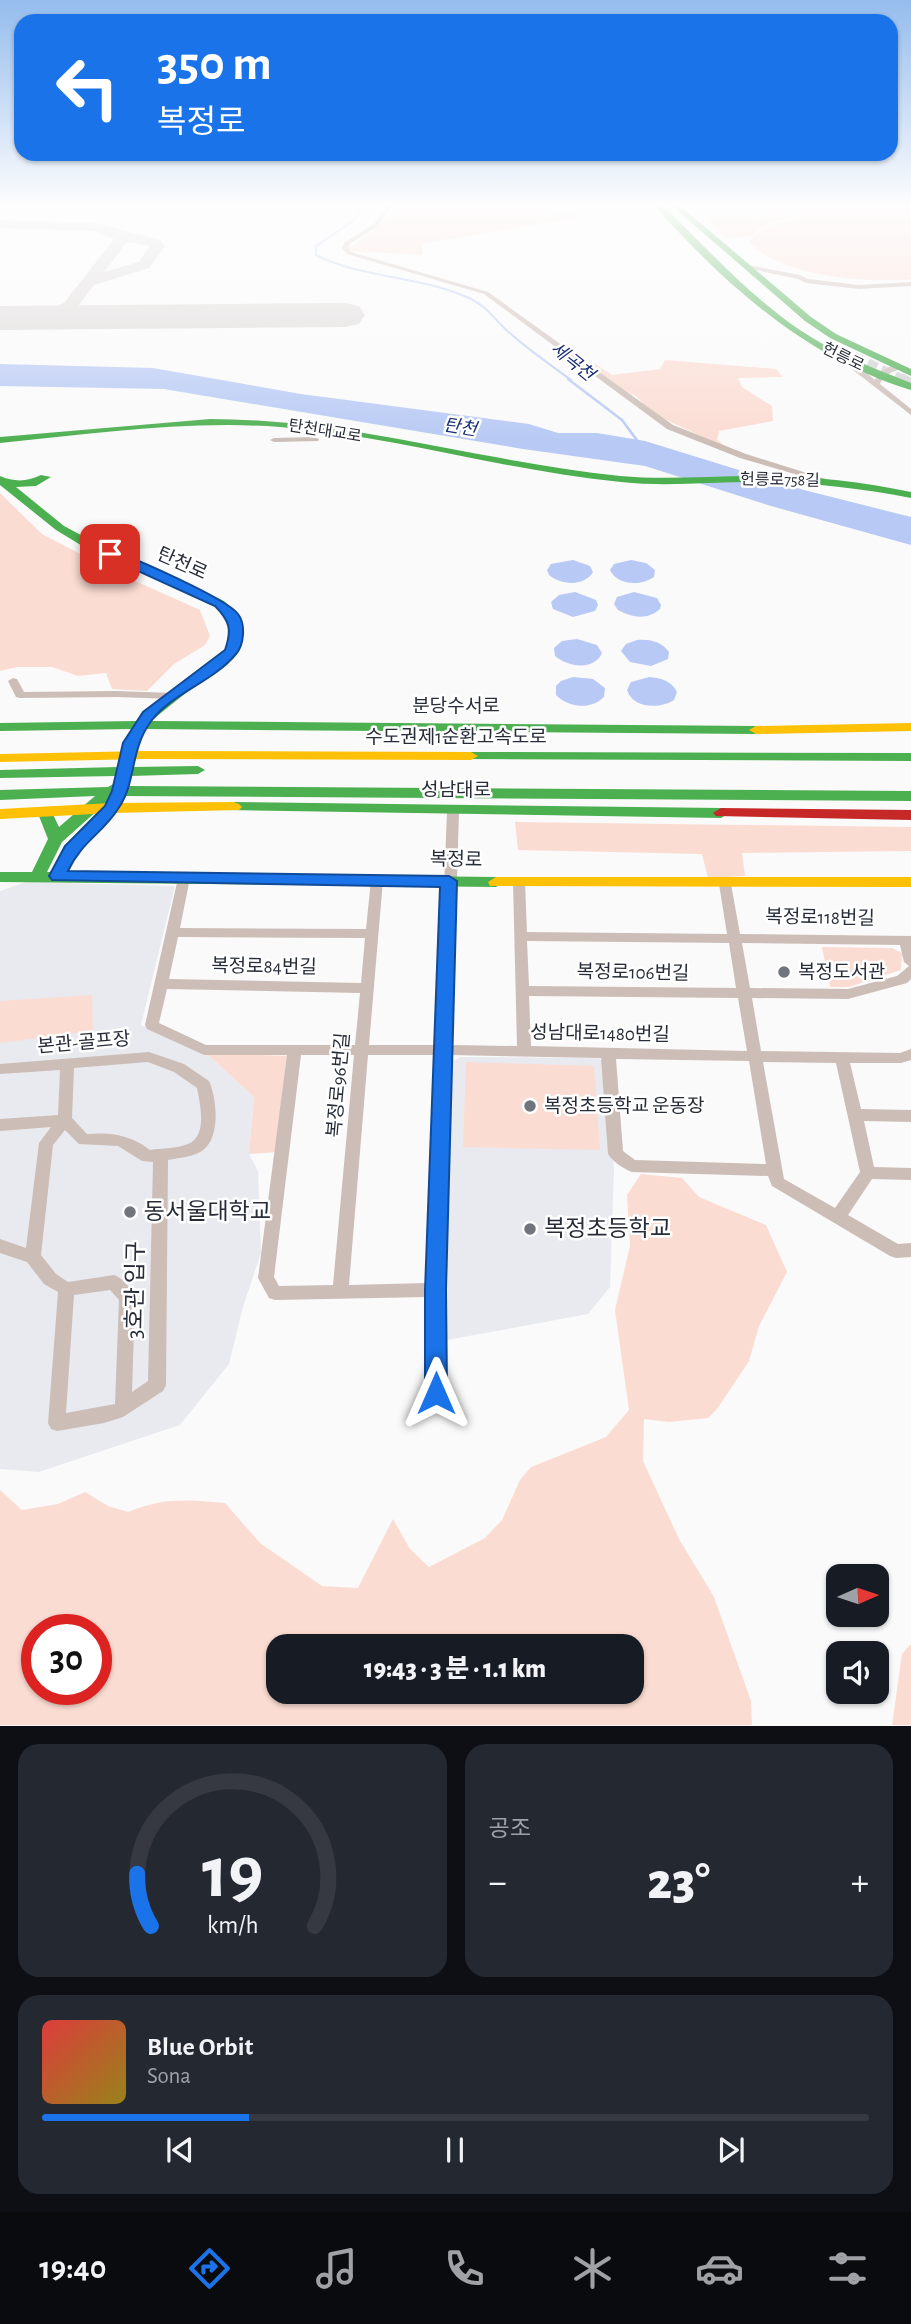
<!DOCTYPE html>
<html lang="ko">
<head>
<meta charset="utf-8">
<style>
  :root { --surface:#171b24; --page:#242831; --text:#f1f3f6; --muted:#9ea1a6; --line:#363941; --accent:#1a73e8 }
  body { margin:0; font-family:"Alegreya Sans","Noto Sans KR",sans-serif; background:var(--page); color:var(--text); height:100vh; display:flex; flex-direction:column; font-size:26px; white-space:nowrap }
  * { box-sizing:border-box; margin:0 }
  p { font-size:23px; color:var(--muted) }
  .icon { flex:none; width:38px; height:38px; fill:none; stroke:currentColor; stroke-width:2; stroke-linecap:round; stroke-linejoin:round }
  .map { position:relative; height:1726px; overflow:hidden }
  .sheet { display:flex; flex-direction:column; gap:18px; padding:18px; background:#0d0f14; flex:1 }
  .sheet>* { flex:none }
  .hud { position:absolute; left:14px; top:14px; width:884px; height:147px; border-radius:21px; box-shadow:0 2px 5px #0004; background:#1a73e8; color:#fff; overflow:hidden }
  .needle { width:46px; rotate:87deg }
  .fabs { position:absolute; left:826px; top:1564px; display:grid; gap:14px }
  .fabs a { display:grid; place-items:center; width:63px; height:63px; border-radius:14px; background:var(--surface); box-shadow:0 2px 5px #0004; font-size:35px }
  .speed { position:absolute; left:21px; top:1614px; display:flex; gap:14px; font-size:35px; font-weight:700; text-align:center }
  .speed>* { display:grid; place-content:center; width:91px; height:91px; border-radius:50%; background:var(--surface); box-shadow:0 2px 5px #0004; line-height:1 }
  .speed .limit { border:10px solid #d22; background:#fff; color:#111 }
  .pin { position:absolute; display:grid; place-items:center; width:60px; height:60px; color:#fff; margin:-30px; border-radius:14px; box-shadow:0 4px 10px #0006 }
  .me { position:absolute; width:77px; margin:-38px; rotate:0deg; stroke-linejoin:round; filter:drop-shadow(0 0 5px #0008) }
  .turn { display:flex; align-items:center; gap:24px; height:147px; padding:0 28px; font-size:32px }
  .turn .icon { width:91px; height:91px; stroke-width:2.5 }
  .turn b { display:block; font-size:49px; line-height:60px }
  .big { font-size:52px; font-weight:800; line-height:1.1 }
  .sheet .tile { flex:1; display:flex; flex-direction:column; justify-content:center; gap:10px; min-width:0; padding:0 24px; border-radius:21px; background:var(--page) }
  .sheet .dial { align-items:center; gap:0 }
  .dial svg { height:182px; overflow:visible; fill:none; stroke:var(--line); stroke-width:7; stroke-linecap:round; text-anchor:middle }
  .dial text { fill:var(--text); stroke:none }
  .song { display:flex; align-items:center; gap:21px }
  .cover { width:84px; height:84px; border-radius:10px; background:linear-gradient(135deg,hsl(0 70% 55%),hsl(50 70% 35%)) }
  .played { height:7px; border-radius:4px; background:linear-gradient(90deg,var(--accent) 25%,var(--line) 25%) }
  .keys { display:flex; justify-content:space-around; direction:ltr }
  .heat { display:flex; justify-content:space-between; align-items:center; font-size:38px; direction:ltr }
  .sheet .tiles { flex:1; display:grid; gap:18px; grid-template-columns:1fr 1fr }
  .tile:last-child { grid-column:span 2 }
  .trip { position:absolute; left:266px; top:1634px; width:378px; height:70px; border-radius:21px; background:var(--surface); box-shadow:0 2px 5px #0004; font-weight:800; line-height:70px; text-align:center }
  .tabs { display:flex; height:112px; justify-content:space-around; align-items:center; background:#090b0e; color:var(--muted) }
  .tabs .icon { width:49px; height:49px }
  .tabs .current { color:var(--accent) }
  .tabs b { font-size:32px; color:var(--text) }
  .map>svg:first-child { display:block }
</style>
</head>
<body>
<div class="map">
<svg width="911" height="1726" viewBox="0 0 911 1726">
  <rect width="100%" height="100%" fill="#fafafa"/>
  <path fill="#e8eaef" d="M 26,882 L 175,886 L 141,1025 L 206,1053 L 254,1097 L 249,1154 L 258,1171 L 261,1253 L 243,1307 L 229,1364 L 180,1425 L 39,1472 L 0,1469 L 0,891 Z
    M 461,1057 L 599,1058 L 604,1064 L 614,1170 L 610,1287 L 588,1314 L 447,1340 L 449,1063 Z"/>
  <path fill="#fbdcd2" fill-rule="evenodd" d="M 401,204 L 542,204 L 551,214 L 577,213 L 573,204 L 615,204 L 598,214 L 422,244 L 422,255 L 351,251 L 348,248 L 374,230 Z
    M 693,204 L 795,204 L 799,215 L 801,204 L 911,204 L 911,279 C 869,284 776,276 749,241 L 766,227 L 799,218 L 799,215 C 784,222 763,220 753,236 L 726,238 L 704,217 L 741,215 L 760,217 L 759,208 L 752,205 L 730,208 L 691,206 Z
    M 665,360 L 776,369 L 783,377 L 738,378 L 742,387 L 772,406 L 773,421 L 719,431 L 717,440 L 730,450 L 652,413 L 636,396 L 618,388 L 590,364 L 594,363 L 612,375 L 660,369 Z
    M 0,493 L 42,534 L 115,572 L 200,610 L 210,636 L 205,645 L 174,664 L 147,691 L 112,689 L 106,673 L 78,676 L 52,667 L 17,667 L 0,671 Z
    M 515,822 L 911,827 L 911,851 L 742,853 L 745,876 L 708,878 L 702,854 L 518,850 Z
    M 822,947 L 892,948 L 902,953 L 901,970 L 849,987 L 830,987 Z
    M 92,995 L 93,1031 L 0,1043 L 0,1001 Z
    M 206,1053 L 290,1056 L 279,1152 L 249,1154 L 254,1097 Z
    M 466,1062 L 594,1066 L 600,1150 L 463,1147 Z
    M 641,1174 L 682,1178 L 699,1197 L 766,1225 L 787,1272 L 759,1326 L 749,1361 L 717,1409 L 708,1418 L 669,1422 L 644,1419 L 643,1461 L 679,1539 L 714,1597 L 751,1701 L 752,1725 L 0,1725 L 0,1490 L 22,1510 L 58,1504 L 85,1492 L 108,1506 L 128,1512 C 164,1497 187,1500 225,1503 L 260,1543 L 322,1586 L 358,1588 L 393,1519 L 410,1549 L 429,1567 L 485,1538 L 502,1520 L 520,1480 L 531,1467 L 606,1437 L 629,1410 L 615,1310 L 630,1246 L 627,1195 ZM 37,1629 L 96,1629 L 96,1689 L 37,1689 ZM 278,1647 L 632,1647 L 632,1692 L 278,1692 Z
    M 911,1644 L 911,1725 L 892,1725 L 902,1654 Z"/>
  <path fill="#b7c9f4" d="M 0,364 L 153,368 L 301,394 L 529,424 L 558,433 L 597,433 L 645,441 L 804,490 L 911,517 L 911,545 L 771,506 L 645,466 L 523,449 L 164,389 L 0,386 Z
    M 573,560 L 590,566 L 593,572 C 584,587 561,585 549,575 L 547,570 L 551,564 Z
    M 631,560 L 646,563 L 655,570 L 654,577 C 641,586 618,586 610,570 L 614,564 Z
    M 575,592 L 596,600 L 598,605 L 595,611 L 573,617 L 553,609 L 551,602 L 559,595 Z
    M 634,592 L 657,598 L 661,605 L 660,609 C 648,620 632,618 618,610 L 614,604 L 617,597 Z
    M 577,639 L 597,645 L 602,653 C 594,671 568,667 555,656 L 554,648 L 562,641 Z
    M 637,640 C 649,639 661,641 669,652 L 668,659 L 651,666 L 630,662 L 621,651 L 626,644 Z
    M 573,677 L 593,679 L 605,688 L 604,697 C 591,710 569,708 556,695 L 556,686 L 561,681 Z
    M 649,677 C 661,678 672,681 677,692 L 674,700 C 660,709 633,709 627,690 L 631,682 Z"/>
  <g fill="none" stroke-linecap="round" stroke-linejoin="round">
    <path stroke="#b7c9f4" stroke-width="2" d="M 366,204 L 352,222 L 316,246 L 316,255 C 360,278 423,276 471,299 C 488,307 497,323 511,334 C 530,351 551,365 571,380"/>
    <path stroke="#b7c9f4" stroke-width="2.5" d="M 568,379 L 622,420 L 639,443"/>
    <path fill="#dcd8d7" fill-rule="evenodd" d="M 0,220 L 96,223 L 160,240 L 165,246 L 149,268 L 94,285 L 76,309 L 49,320 L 23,323 L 15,318 L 17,315 L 46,311 L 64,303 L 114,239 L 94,231 L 0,228 ZM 127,242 L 150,246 L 139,262 L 104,272 Z"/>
    <path fill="#dcd8d7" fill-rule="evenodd" d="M 345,303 L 359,306 L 365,315 L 359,324 L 345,327 L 0,330 L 0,306 Z"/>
    <path stroke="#d0d1d3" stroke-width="10" stroke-dasharray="10 5" stroke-linecap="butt" d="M 827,344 L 903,380"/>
    <path stroke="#d0d1d3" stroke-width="12" stroke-dasharray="12 6" stroke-linecap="butt" d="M 900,379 L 911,384"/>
    <path fill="#ccbdb7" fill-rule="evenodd" d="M 387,204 L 393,204 L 378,226 L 350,244 L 348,248 L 351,252 L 488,292 L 673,425 L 746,454 L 829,480 L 822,482 L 740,458 L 667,429 L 484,294 L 347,254 L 342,248 L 345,242 L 374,224 Z
      M 748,265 L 800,275 L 808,279 L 859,285 L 911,282 L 911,286 L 859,289 L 806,283 L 798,279 L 746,268 L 746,266 Z
      M 844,359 L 850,359 L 875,380 C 879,371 890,365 900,365 L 900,369 L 884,375 L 880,384 L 911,409 L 911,415 L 844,363 Z
      M 315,437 L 319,439 L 318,441 L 274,442 L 270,440 L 274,438 Z
      M 13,678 L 17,679 L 24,692 L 116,691 L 173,693 L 178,696 L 173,699 L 116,697 L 20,698 L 16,697 L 8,681 Z
      M 453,807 L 459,811 L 452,1045 L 517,1046 L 513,882 L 519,878 L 525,882 L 527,932 L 727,934 L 719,884 L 725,880 L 731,884 L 740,934 L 911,936 L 911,979 L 907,983 L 848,999 L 752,998 L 761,1051 L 900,1053 L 911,1049 L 911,1060 L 901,1063 L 850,1063 L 861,1109 L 911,1110 L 911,1122 L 864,1121 L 874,1167 L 911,1168 L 911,1180 L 872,1179 L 848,1215 L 898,1244 L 911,1243 L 911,1257 L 896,1258 L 890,1256 L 772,1186 L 768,1176 L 632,1172 C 624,1169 613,1162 608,1154 L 601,1058 L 451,1055 L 444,1290 L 445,1393 L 442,1399 L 436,1401 L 430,1399 L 427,1393 L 428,1297 L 275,1300 L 269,1298 L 258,1278 L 287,1055 L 204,1055 L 147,1029 L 145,1025 L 178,878 L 184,874 L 190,878 L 180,928 L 366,929 L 371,880 L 373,877 L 381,877 L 383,880 L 369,1045 L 438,1045 L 447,811 ZM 178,937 L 365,938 L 361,983 L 169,979 ZM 527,941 L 729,943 L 736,988 L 529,986 ZM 742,943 L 900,945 L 904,962 L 909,966 L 897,976 L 848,989 L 750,988 ZM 167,989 L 360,993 L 355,1045 L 206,1045 L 159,1023 ZM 529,996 L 738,998 L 747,1051 L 531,1046 ZM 301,1055 L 354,1055 L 333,1285 L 279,1286 L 274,1277 ZM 368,1055 L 437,1055 L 428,1283 L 349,1285 ZM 616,1059 L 749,1061 L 766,1164 L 635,1160 L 623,1151 ZM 763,1062 L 836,1063 L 860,1172 L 835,1208 L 784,1179 Z
      M 149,1052 L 184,1064 L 209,1081 C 217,1099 221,1138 202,1151 C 192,1157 179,1158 168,1160 L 166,1385 L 163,1391 L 123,1417 L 104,1423 L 57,1431 L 51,1429 L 48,1423 L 58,1292 L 44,1284 L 27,1262 L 0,1253 L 0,1239 L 26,1248 L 39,1143 L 51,1127 L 0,1131 L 0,1119 L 58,1115 L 60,1070 L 0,1074 L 0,1064 ZM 148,1062 L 174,1072 L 197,1088 C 200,1104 208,1136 188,1144 C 176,1149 162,1148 150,1150 C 131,1135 111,1132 87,1134 L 72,1118 L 74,1068 ZM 65,1130 L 79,1144 L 118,1146 L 142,1161 L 153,1162 L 148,1381 L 132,1392 L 135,1298 C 131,1289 123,1278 114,1275 L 68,1282 L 56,1274 L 41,1255 L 53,1145 ZM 110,1290 L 119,1300 L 115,1404 L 66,1413 L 74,1295 Z"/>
    <path fill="#4caf50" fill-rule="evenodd" d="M 653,204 L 661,204 C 706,247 748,295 800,330 C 834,353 873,368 911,383 L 911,390 C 807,359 723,283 653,204 Z
      M 670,204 L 678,204 L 811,317 L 836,334 L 911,369 L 911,376 L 830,338 L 805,321 Z
      M 210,419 C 350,419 482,462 620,476 C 664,480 708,476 753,476 C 806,475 859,481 911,492 L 911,498 C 859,488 807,482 753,482 C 709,482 665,487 621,482 C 506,471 395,436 280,427 C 187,420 93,434 0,443 L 0,437 Z
      M 41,475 L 51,477 L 36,486 L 16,487 L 64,526 L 92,541 L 224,601 L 240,617 L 243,634 L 238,651 L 151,721 L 756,726 L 763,730 L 756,734 L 146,729 L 138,743 L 133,767 L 198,766 L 205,770 L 198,774 L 131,776 L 128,786 L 911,791 L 911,801 L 125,796 L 117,811 L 77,853 L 67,872 L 496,877 L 504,882 L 496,887 L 0,882 L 0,872 L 32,872 L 48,839 L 37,811 L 40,808 L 50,808 L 59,827 L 95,796 L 0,800 L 0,790 L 108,787 L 115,783 L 116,776 L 0,778 L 0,770 L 118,767 L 124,743 L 132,729 L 0,731 L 0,723 L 137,721 L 143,712 L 225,649 C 232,630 230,621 216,607 L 84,547 L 56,530 L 0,485 L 0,476 C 14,482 27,482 41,475 ZM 108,801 L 64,846 L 51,872 L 47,872 L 62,842 Z
      M 471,752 L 911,753 L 911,761 L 466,759 L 464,756 Z
      M 234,802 L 721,808 L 729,813 L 721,818 L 229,810 L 226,807 L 229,804 Z"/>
    <path fill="#ffc107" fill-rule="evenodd" d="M 911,723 L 911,731 L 756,734 L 749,730 L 756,726 Z
      M 145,751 L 471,752 L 478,756 L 471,760 L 145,759 L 0,762 L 0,754 Z
      M 234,802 L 239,804 L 242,807 L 239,810 L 112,813 L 0,819 L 0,809 L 112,803 Z
      M 496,877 L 911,877 L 911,887 L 490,886 L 488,882 Z"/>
    <path fill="#c62828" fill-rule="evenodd" d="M 721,808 L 911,810 L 911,820 L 716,816 L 713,813 Z"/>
  </g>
  <linearGradient id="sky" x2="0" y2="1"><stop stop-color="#94bced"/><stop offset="0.46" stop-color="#fdfdfd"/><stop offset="1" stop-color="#fdfdfd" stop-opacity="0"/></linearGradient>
  <rect width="911" height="445" fill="url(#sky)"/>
  <path fill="#1a73e8" stroke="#114b97" stroke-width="2" d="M 110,550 C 132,557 226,598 238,614 C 246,624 244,645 236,654 C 214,681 173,693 152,720 C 129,750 137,782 118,809 C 102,834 82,841 68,871 L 449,876 L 457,881 L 446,1290 L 447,1393 L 444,1400 L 436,1403 L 428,1400 L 425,1393 L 425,1290 L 440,887 L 52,880 L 49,876 L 65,846 L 105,806 L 112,791 L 123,743 L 143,712 L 225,650 C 232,630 230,621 215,606 L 105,556 L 103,554 Z"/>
  <g fill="#70747c" stroke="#fff" stroke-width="2.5">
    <circle cx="784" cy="972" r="7"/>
    <circle cx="530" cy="1106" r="7"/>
    <circle cx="130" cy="1212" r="7"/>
    <circle cx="530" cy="1229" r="7"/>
  </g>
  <g text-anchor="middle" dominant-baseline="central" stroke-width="5" stroke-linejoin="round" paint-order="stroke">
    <g font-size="16" fill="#262c38" stroke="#fff">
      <text transform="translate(843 357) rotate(26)">헌릉로</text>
      <text transform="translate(325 431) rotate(9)">탄천대교로</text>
      <text transform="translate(780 480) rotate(1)">헌릉로758길</text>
    </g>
    <g font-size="18" font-style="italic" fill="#1a3077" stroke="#fff">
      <text transform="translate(572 362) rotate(39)">세곡천</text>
      <text transform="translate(460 428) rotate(9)">탄천</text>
    </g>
    <g font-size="19" fill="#262c38" stroke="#fff">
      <text transform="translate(182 564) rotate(24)">탄천로</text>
      <text x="456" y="706">분당수서로</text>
      <text x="456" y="737">수도권제1순환고속도로</text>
      <text x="456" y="790">성남대로</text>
      <text transform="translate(456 860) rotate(1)">복정로</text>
      <text transform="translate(820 918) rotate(1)">복정로118번길</text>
      <text transform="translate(264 967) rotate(1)">복정로84번길</text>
      <text transform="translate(633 973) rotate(1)">복정로106번길</text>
      <text transform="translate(600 1034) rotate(1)">성남대로1480번길</text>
      <text transform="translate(84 1043) rotate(-5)">본관-골프장</text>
      <text transform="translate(339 1085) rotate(-85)">복정로96번길</text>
    </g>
    <g font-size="19" fill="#262c38" stroke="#fff" text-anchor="start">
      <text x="798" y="972">복정도서관</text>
      <text x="544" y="1106">복정초등학교 운동장</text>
    </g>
    <g font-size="23" fill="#262c38" stroke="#fff" text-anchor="start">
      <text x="144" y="1212">동서울대학교</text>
      <text x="544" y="1229">복정초등학교</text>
    </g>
    <g font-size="23" fill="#262c38" stroke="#fff">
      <text transform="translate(136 1290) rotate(-89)">3호관 입구</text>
    </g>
  </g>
</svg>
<div class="fabs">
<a><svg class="needle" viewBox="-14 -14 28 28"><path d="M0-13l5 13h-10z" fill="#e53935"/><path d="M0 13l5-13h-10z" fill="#9ea1a6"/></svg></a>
<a><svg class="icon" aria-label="sound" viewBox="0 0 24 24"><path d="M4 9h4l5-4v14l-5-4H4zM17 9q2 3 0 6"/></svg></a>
</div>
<div class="speed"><div class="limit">30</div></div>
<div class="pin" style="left:110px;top:554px;background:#d93025"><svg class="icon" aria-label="arrive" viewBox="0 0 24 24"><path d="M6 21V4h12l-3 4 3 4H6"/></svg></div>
<svg class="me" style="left:436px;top:1393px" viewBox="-20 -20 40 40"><path d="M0-17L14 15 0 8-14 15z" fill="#1a73e8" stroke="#fff" stroke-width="4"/></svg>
<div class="trip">19:43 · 3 분 · 1.1 km</div>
<div class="hud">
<div class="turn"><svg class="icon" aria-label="left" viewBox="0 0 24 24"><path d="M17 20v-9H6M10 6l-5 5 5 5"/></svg><div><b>350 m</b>복정로</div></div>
</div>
</div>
<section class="sheet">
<div class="tiles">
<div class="tile dial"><svg viewBox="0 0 100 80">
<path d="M14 69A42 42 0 1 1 86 69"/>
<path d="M14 69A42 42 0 0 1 8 46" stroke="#1a73e8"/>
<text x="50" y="56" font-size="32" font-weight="700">19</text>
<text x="50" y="72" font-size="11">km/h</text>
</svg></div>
<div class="tile"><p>공조</p>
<div class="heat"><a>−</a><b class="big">23°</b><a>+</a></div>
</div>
<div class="tile">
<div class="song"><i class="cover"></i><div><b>Blue Orbit</b><p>Sona</p></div></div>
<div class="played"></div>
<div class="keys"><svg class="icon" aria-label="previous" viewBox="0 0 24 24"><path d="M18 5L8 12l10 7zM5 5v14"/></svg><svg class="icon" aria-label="pause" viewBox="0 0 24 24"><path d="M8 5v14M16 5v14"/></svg><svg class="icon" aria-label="next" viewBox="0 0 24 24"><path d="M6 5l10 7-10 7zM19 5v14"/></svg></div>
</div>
</div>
</section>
<nav class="tabs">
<b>19:40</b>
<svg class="icon current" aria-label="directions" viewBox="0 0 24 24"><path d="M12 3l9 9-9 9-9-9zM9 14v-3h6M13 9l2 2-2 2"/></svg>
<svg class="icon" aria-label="music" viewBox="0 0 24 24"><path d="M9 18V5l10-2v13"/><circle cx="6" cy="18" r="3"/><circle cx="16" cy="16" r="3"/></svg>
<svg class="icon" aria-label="phone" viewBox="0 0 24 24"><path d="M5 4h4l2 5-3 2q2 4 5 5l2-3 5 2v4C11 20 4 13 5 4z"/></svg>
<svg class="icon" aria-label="climate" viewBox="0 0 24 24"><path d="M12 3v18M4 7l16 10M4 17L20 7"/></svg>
<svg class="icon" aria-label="car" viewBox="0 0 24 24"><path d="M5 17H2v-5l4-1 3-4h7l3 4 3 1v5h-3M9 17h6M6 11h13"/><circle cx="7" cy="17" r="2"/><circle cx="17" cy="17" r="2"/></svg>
<svg class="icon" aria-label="filters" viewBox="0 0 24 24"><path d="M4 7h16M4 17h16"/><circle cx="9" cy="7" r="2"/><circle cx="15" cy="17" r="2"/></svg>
</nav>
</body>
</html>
